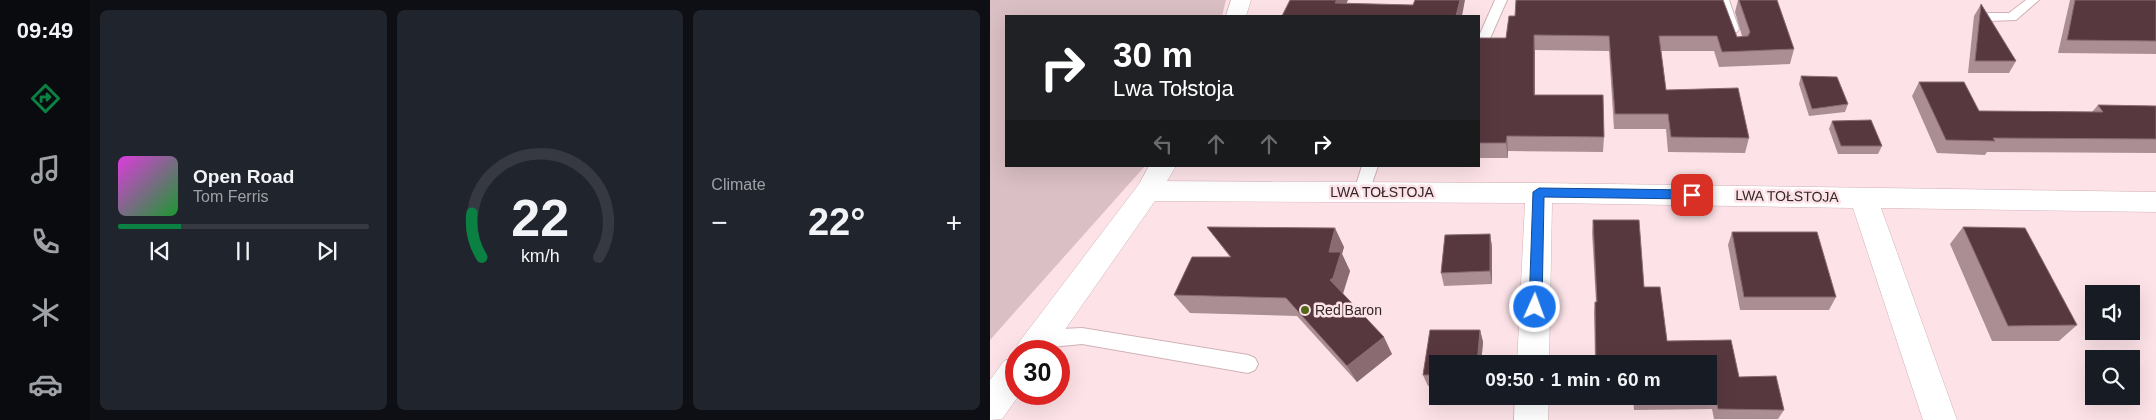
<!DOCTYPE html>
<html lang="en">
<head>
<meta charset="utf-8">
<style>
  :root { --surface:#171b24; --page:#20242c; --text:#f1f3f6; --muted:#9ea1a6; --line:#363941; --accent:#0b8043 }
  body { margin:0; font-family:Helvetica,sans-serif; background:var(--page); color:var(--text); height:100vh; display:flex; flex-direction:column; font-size:19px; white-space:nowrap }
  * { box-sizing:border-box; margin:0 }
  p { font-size:16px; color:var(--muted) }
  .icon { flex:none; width:28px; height:28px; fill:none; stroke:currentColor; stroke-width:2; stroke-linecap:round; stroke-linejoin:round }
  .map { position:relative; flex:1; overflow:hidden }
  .details { display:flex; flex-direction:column; gap:10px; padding:10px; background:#0d0f14; width:900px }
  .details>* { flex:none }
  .guide { position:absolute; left:15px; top:15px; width:475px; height:152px; border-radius:0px; box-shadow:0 5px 20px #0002; background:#202124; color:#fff; overflow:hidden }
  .tools { position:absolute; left:1095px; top:285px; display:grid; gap:10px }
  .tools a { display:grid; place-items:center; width:55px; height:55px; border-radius:0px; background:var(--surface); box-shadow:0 5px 20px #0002; font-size:25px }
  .speed { position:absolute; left:15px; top:340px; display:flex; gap:10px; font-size:25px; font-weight:700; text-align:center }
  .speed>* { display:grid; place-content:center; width:65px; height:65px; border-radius:50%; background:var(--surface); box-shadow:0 5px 20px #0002; line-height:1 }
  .speed .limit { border:8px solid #d22; background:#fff; color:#111 }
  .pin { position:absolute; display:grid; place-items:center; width:42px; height:42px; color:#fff; margin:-21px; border-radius:10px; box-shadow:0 2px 8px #0006 }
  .me { position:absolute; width:55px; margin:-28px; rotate:2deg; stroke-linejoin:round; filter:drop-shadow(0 0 4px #0008) }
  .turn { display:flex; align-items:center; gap:18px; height:105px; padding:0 25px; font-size:22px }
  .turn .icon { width:65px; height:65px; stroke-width:2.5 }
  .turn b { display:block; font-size:35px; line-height:42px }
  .lanes { display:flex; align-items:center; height:48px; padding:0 25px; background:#0003; justify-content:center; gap:25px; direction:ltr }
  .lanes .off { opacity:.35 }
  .big { font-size:38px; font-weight:800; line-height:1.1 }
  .details .card { flex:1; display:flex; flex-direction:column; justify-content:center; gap:8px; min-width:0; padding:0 18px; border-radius:8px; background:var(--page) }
  .details .dial { align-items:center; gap:0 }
  .dial svg { height:130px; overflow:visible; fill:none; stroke:var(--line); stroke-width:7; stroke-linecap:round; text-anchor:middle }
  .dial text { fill:var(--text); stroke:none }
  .song { display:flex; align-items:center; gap:15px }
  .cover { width:60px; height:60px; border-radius:8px; background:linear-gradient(135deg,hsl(300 70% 55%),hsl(130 70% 35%)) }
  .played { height:5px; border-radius:2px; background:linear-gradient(90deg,var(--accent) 25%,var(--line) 25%) }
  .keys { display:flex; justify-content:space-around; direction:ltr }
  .heat { display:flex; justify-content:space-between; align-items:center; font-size:28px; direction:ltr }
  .details .tiles { flex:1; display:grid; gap:10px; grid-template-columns:repeat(3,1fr) }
  .trip { position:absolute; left:439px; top:355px; width:288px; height:50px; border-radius:0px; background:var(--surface); box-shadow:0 5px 20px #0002; font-weight:800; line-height:50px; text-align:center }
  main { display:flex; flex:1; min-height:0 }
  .tab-bar { display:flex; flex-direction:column; width:90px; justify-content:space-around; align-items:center; background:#090b0e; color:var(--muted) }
  .tab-bar .icon { width:35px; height:35px }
  .tab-bar .current { color:var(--accent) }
  .tab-bar b { font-size:22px; color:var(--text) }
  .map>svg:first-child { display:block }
</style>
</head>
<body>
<main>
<nav class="tab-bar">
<b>09:49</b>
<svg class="icon current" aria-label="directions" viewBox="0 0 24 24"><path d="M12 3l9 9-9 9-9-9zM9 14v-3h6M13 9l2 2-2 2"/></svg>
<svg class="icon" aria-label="music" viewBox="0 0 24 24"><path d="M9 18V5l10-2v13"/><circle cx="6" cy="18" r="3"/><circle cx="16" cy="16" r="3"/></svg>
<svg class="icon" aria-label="phone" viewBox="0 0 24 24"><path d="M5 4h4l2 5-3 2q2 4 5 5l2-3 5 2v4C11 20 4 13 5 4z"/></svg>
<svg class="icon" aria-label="climate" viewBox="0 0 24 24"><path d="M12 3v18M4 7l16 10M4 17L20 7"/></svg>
<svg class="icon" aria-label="car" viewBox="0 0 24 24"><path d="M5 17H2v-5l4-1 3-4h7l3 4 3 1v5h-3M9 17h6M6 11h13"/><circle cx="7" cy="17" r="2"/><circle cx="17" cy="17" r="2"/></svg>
</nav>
<section class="details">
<div class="tiles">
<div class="card">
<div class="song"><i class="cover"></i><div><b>Open Road</b><p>Tom Ferris</p></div></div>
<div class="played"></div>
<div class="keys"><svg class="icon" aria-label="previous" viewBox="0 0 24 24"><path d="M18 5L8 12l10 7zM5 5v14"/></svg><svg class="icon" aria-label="pause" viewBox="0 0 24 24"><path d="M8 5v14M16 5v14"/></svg><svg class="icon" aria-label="next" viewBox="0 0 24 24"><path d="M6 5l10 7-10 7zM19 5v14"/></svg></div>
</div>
<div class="card dial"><svg viewBox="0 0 100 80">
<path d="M14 69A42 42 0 1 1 86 69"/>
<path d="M14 69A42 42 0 0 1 8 42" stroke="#0b8043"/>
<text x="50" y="56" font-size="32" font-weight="700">22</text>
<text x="50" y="72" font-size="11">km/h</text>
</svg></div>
<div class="card"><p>Climate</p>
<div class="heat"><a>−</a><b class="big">22°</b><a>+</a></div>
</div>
</div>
</section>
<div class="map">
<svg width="1166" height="420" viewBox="0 0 1166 420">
  <rect width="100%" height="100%" fill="#fde3e8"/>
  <path fill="#dabfc4" d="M 0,0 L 236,0 L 232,16 L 16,16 L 16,166 L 155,166 L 0,340 Z"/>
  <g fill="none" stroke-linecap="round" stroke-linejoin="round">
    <defs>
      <path id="lane" d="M 505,0 L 517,0 L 498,43 L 497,46 L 489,47 L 489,36 Z
        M 727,0 L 739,0 L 749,29 L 747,32 L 743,33 L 737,29 Z
        M 1036,0 L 1049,0 L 1026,20 L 998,21 L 992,17 L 998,13 L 1019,13 Z
        M 372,166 L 388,166 L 378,195 L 372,197 L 366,195 L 364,191 Z
        M 92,328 L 258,355 L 265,358 L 268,364 L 265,370 L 258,373 L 92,344 L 51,348 L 44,345 L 42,339 L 44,333 L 51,330 Z"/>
      <path id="street" d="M 158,181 L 549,183 L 1166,192 L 1166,212 L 891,208 L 967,420 L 933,420 L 863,208 L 562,203 L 559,364 L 527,364 L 535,203 L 158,201 L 149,198 L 145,191 L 149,184 Z
        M 525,396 L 559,396 L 558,420 L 524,420 Z"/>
      <path id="secondary" d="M 241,0 L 261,0 L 256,16 L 236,16 Z
        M 159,166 L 186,166 L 167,198 L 60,351 L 26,351 L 26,354 L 25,351 L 30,341 L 149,184 Z
        M 26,357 L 26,394 L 30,394 L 12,419 L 0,420 L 0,380 L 14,361 Z"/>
    </defs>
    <use href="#lane" stroke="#d1b2b8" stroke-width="2"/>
    <use href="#street" stroke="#d1b2b8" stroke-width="1"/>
    <use href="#secondary" stroke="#d1b2b8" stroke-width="1"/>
    <use href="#lane" fill="#fff" fill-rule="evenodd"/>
    <use href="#street" fill="#fff" fill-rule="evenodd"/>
    <use href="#secondary" fill="#fff" fill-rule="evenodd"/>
  </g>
  <path fill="#aa8e94" d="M 748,0 L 787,0 L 804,49 L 800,64 L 729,67 L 724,51 L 671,51 L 676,90 L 759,138 L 755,153 L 678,152 L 676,129 L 624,129 L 619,51 L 545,50 L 545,95 L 614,137 L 613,152 L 518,151 L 518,158 L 489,158 L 489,38 L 516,38 L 519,16 L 747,37 L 752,36 L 745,12 Z
    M 1080,0 L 1166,0 L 1166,54 L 1068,53 Z
    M 991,4 L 1026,61 L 1019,73 L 978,73 L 984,16 Z
    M 811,76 L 858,104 L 855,112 L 819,116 L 809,84 Z
    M 929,82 L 989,111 L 1102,112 L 1108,105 L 1166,106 L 1166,153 L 997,152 L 995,155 L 947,153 L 922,96 Z
    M 842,121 L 892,146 L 888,154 L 848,154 L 839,129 Z
    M 603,220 L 654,287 L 677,341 L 749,377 L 794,410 L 788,419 L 724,419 L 722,409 L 644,410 L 643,396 L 718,396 L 718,364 L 605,364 L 604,313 L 605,302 L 606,302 L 602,232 Z
    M 217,227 L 354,247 L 352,254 L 360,271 L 353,294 L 402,354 L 367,382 L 307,316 L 200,313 L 184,295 L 240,257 Z
    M 973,227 L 1087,325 L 1069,341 L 1002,341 L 960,244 Z
    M 742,232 L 846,297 L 839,310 L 750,310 L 738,245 Z
    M 500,234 L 502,247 L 502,284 L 454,286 L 451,273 Z
    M 440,330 L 490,330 L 493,342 L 491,364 L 448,364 L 448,386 L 438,386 L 433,375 Z"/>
  <path fill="#8a6b72" d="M 347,0 L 358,0 L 351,16 L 345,3 Z
    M 470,0 L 475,0 L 472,16 L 466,16 Z
    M 544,35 L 545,50 L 545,110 L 544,95 Z
    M 517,136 L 518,151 L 518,158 L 516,143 Z
    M 345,228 L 354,247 L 352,254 L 360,271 L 352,296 L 340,280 L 339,252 Z
    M 500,234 L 502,247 L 502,284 L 500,271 Z
    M 490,330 L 493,342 L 491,364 L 487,364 Z
    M 394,337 L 402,354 L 367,382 L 357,366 Z"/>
  <path fill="#58383f" stroke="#8a6b72" d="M 300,0 L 347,0 L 345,3 L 423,5 L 425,0 L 470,0 L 466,16 L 292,16 Z
    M 526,0 L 733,0 L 747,37 L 758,36 L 760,32 L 749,0 L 787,0 L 804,49 L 732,52 L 727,36 L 669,36 L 676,90 L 748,88 L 759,138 L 681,137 L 678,114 L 625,114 L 619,36 L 544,35 L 544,95 L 613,95 L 614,137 L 517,136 L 516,143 L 489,143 L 489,38 L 516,38 L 519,16 L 525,16 Z
    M 1085,0 L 1166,0 L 1166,41 L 1077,40 Z
    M 991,4 L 1026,61 L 985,61 Z
    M 811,76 L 847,77 L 858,104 L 822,109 Z
    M 929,82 L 974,82 L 989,111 L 1113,112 L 1108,105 L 1166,106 L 1166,139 L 1003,138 L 1005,141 L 956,140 Z
    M 881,120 L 892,146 L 851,146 L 842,121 Z
    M 603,220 L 649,220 L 654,287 L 670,287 L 677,341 L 741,340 L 749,377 L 786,376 L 794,410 L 728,409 L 726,400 L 646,400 L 646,396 L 718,396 L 718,364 L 606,364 L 605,302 L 607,302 Z
    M 217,227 L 345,228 L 339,252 L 351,252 L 343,278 L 340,280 L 394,337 L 357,366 L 296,298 L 184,295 L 202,257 L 241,257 Z
    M 973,227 L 1035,228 L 1087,325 L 1018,326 Z
    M 742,232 L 827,232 L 846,297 L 754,297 Z
    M 500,234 L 500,271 L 451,273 L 455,235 Z
    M 440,330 L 490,330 L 487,364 L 448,364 L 448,375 L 433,375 Z"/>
  <path fill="#1a73e8" stroke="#114b97" d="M 549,188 L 702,190 L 707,195 L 702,199 L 554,197 L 552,307 L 550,311 L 545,313 L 541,311 L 539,307 L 543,192 Z"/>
  <circle fill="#516817" stroke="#fde3e8" stroke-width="2" cx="315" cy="310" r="5"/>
  <g text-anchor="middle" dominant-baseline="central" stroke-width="5" stroke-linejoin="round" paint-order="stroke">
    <g font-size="14" fill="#322628" stroke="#fde3e8">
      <text x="392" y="192">LWA TOŁSTOJA</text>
      <text transform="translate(797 196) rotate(1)">LWA TOŁSTOJA</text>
    </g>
    <g font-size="14" fill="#322628" stroke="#fde3e8" text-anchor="start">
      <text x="325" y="310">Red Baron</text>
    </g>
  </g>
</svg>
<div class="tools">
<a><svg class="icon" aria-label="sound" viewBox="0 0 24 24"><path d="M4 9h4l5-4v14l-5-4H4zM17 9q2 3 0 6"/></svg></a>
<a><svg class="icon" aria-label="search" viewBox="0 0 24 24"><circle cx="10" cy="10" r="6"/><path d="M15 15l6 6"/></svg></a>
</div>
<div class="speed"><div class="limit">30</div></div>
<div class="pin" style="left:702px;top:195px;background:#d93025"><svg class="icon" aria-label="arrive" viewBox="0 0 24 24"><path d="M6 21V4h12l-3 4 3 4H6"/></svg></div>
<svg class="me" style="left:545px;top:307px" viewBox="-20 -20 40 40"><circle r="17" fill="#1a73e8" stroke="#fff" stroke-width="3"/><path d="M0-11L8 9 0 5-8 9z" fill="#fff"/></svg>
<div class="trip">09:50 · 1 min · 60 m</div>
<div class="guide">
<div class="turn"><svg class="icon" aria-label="right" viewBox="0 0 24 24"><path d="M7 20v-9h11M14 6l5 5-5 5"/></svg><div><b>30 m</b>Lwa Tołstoja</div></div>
<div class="lanes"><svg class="icon off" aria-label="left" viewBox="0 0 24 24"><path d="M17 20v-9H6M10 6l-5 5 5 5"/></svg><svg class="icon off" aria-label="ahead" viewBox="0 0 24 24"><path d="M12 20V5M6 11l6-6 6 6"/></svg><svg class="icon off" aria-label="ahead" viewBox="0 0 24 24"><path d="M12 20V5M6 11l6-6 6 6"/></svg><svg class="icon" aria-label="right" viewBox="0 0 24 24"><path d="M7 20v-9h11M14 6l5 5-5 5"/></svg></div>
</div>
</div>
</main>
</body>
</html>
